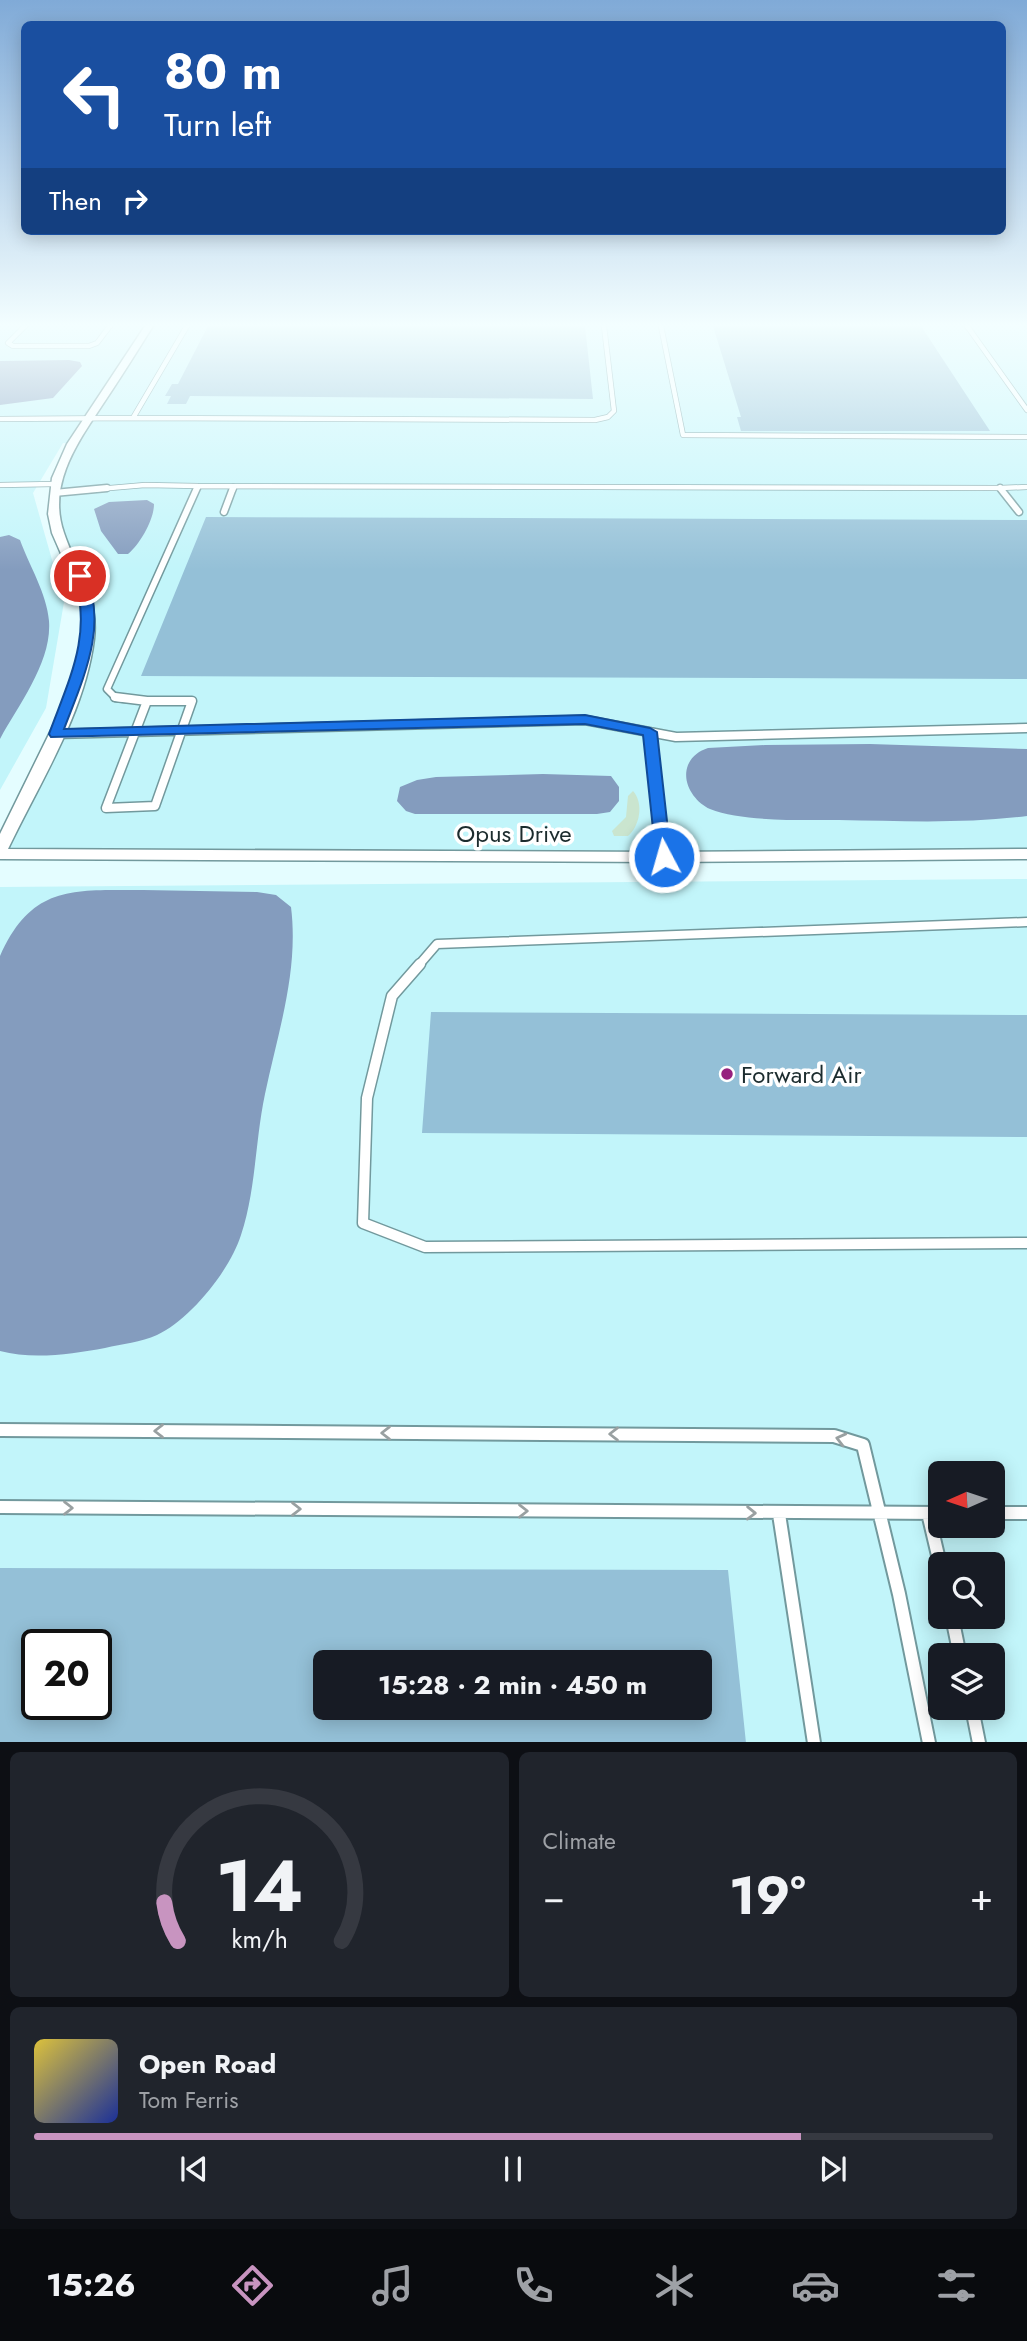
<!DOCTYPE html>
<html lang="en">
<head>
<meta charset="utf-8">
<style>
  :root { --surface:#171b24; --page:#20242c; --text:#f1f3f6; --muted:#9ea1a6; --line:#363941; --accent:#c894c0 }
  body { margin:0; font-family:Jost,sans-serif; background:var(--page); color:var(--text); height:100vh; display:flex; flex-direction:column; font-size:26px; white-space:nowrap }
  * { box-sizing:border-box; margin:0 }
  p { font-size:23px; color:var(--muted) }
  .icon { flex:none; width:38px; height:38px; fill:none; stroke:currentColor; stroke-width:2; stroke-linecap:round; stroke-linejoin:round }
  .map { position:relative; height:1742px; overflow:hidden }
  .side { display:flex; flex-direction:column; gap:10px; padding:10px; background:#0d0f14; flex:1 }
  .side>* { flex:none }
  .guide { position:absolute; left:21px; top:21px; width:985px; height:214px; border-radius:10px; box-shadow:0 4px 18px #0003; background:#1a4fa0; color:#fff; overflow:hidden }
  .needle { width:46px; rotate:267deg }
  .buttons { position:absolute; left:928px; top:1461px; display:grid; gap:14px }
  .buttons a { display:grid; place-items:center; width:77px; height:77px; border-radius:10px; background:var(--surface); box-shadow:0 4px 18px #0003; font-size:35px }
  .speed { position:absolute; left:21px; top:1629px; display:flex; gap:14px; font-size:35px; font-weight:700; text-align:center }
  .speed>* { display:grid; place-content:center; width:91px; height:91px; border-radius:50%; background:var(--surface); box-shadow:0 4px 18px #0003; line-height:1 }
  .speed .limit { border:4px solid #111; border-radius:10px; background:#fff; color:#111 }
  .pin { position:absolute; display:grid; place-items:center; width:60px; height:60px; color:#fff; margin:-30px; border:4px solid #fff; border-radius:50%; box-shadow:0 2px 7px #0007 }
  .me { position:absolute; width:77px; margin:-38px; rotate:354deg; stroke-linejoin:round; filter:drop-shadow(0 0 5px #0008) }
  .turn { display:flex; align-items:center; gap:24px; height:147px; padding:0 28px; font-size:32px }
  .turn .icon { width:91px; height:91px; stroke-width:2.5 }
  .turn b { display:block; font-size:49px; line-height:60px }
  .then { display:flex; align-items:center; height:66px; padding:0 28px; background:#0003; gap:14px; font-size:26px }
  .big { font-size:52px; font-weight:700; line-height:1.1 }
  .side .card { flex:1; display:flex; flex-direction:column; justify-content:center; gap:10px; min-width:0; padding:0 24px; border-radius:10px; background:var(--page) }
  .side .dial { align-items:center; gap:0 }
  .dial svg { height:182px; overflow:visible; fill:none; stroke:var(--line); stroke-width:7; stroke-linecap:round; text-anchor:middle }
  .dial text { fill:var(--text); stroke:none }
  .song { display:flex; align-items:center; gap:21px }
  .cover { width:84px; height:84px; border-radius:10px; background:linear-gradient(135deg,hsl(50 70% 55%),hsl(230 70% 35%)) }
  .played { height:7px; border-radius:4px; background:linear-gradient(90deg,var(--accent) 80%,var(--line) 80%) }
  .keys { display:flex; justify-content:space-around; direction:ltr }
  .heat { display:flex; justify-content:space-between; align-items:center; font-size:38px; direction:ltr }
  .side .tiles { flex:1; display:grid; gap:10px; grid-template-columns:1fr 1fr }
  .card:last-child { grid-column:span 2 }
  .trip { position:absolute; left:313px; top:1650px; width:399px; height:70px; border-radius:10px; background:var(--surface); box-shadow:0 4px 18px #0003; font-weight:700; line-height:70px; text-align:center }
  .tabs { display:flex; height:112px; justify-content:space-around; align-items:center; background:#090b0e; color:var(--muted) }
  .tabs .icon { width:49px; height:49px }
  .tabs .current { color:var(--accent) }
  .tabs b { font-size:32px; color:var(--text) }
  .map>svg:first-child { display:block }
</style>
</head>
<body>
<div class="map">
<svg width="1027" height="1743" viewBox="0 0 1027 1743">
  <rect width="100%" height="100%" fill="#e4fdff"/>
  <path fill="#c2f5fa" fill-rule="evenodd" d="M 0,326 L 1027,326 L 1027,854 L 0,854 L 79,674 L 88,616 L 54,512 L 72,443 L 63,443 L 33,493 L 64,602 L 46,708 L 0,790 Z
    M 1027,879 L 1027,1742 L 0,1742 L 0,887 ZM 940,1474 L 992,1474 L 992,1526 L 940,1526 ZM 940,1564 L 992,1564 L 992,1617 L 940,1617 ZM 37,1645 L 96,1645 L 96,1704 L 37,1704 ZM 940,1656 L 992,1656 L 992,1708 L 940,1708 ZM 326,1662 L 700,1662 L 700,1708 L 326,1708 Z"/>
  <path fill="#cae5cf" d="M 633,791 C 644,803 640,826 628,836 L 614,836 L 612,831 L 626,817 L 628,796 Z"/>
  <path fill="#849cbe" d="M 69,360 L 80,362 L 82,366 L 53,398 L 0,405 L 0,361 Z
    M 147,500 L 154,504 C 154,520 140,544 128,554 L 118,554 L 101,531 L 94,509 L 109,502 Z
    M 9,535 L 20,540 C 29,565 47,594 49,621 C 52,662 19,704 0,739 L 0,537 Z
    M 870,744 L 1027,749 L 1027,816 C 966,824 900,821 839,820 C 804,820 742,822 710,809 C 695,802 681,783 688,765 C 692,756 699,751 708,748 L 765,745 Z
    M 543,774 L 611,776 L 619,787 L 619,801 L 610,812 L 597,814 L 415,814 L 406,811 L 397,801 L 400,787 L 417,780 L 436,777 Z
    M 143,890 L 257,892 L 276,895 L 291,907 C 299,971 278,1032 265,1094 C 255,1141 256,1190 241,1235 C 230,1270 190,1320 157,1335 C 141,1342 122,1344 105,1348 C 72,1354 33,1360 0,1351 L 0,956 C 32,884 74,890 143,890 Z"/>
  <path fill="#94c0d7" fill-rule="evenodd" d="M 208,326 L 585,326 L 593,399 L 190,396 L 186,404 L 167,404 L 171,396 L 165,396 L 172,384 L 178,384 Z
    M 713,326 L 921,326 L 990,431 L 741,431 L 737,417 L 741,417 Z
    M 206,517 L 1027,520 L 1027,679 L 141,676 Z
    M 431,1012 L 1027,1015 L 1027,1137 L 422,1133 Z
    M 0,1568 L 728,1570 L 746,1743 L 0,1743 ZM 37,1645 L 96,1645 L 96,1704 L 37,1704 ZM 326,1662 L 700,1662 L 700,1708 L 326,1708 Z"/>
  <g fill="none" stroke-linecap="round" stroke-linejoin="round">
    <defs>
      <path id="lane-far4" d="M 25,326 L 8,343 L 13,346 L 89,346 L 97,343 L 110,326
        M 661,326 L 683,435 L 1027,437
        M 967,326 L 1027,410
        M 133,418 L 595,420 L 608,417 L 614,411 L 604,326
        M 0,419 L 133,418 L 187,326
        M 0,485 L 55,484
        M 198,486 L 1000,488
        M 87,490 L 145,485 L 198,486 L 196,490
        M 233,490 L 234,487
        M 1002,490 L 1000,488 L 1027,487"/>
      <path id="lane-far3" d="M 1000,488 L 1019,512
        M 54,493 L 107,488
        M 224,512 L 233,488
        M 126,699 L 116,698 L 107,689 L 197,488"/>
      <path id="lane-far2" d="M 115,697 L 147,701
        M 147,701 L 192,701 L 155,806 L 106,808 Z
        M 650,732 L 664,857
        M 56,734 L 585,720 L 676,737 L 1027,728
        M 418,966 L 437,944 L 1027,922"/>
      <path id="lane-far1" d="M 420,964 L 392,996 L 367,1098 L 363,1223 L 425,1247 L 1027,1243"/>
      <path id="lane" d="M 0,1430 L 834,1436 L 863,1445 L 899,1594 L 929,1743
        M 0,1507 L 940,1513
        M 928,1513 L 940,1564
        M 992,1513 L 1027,1513
        M 779,1514 L 814,1743
        M 952,1617 L 960,1656
        M 972,1708 L 979,1743"/>
      <path id="street" d="M 145,326 L 153,326 C 138,350 123,374 107,398 C 81,438 46,482 64,533 C 76,569 99,598 94,639 C 85,713 40,782 8,849 L 664,852 L 1027,849 L 1027,859 L 664,862 L 0,859 L 0,834 L 57,718 L 77,664 L 82,638 L 83,622 L 79,595 L 52,533 L 48,514 L 52,478 L 67,444 Z"/>
    </defs>
    <use href="#lane-far4" stroke="#72999d" stroke-width="6"/>
    <use href="#lane-far3" stroke="#72999d" stroke-width="9"/>
    <use href="#lane-far2" stroke="#72999d" stroke-width="11"/>
    <use href="#lane-far1" stroke="#72999d" stroke-width="13"/>
    <use href="#lane" stroke="#72999d" stroke-width="16"/>
    <use href="#street" stroke="#72999d" stroke-width="3"/>
    <use href="#lane-far4" stroke="#fff" stroke-width="4.5"/>
    <use href="#lane-far3" stroke="#fff" stroke-width="6"/>
    <use href="#lane-far2" stroke="#fff" stroke-width="8"/>
    <use href="#lane-far1" stroke="#fff" stroke-width="10"/>
    <use href="#lane" stroke="#fff" stroke-width="12"/>
    <use href="#street" fill="#fff" fill-rule="evenodd"/>
  </g>
  <defs><path id="oneway-chevron" d="M-2-3.5L2.5 0L-2 3.5" fill="none" stroke-width="1.6" stroke-linecap="round" stroke-linejoin="round" transform="scale(1.75)"/></defs>
  <g stroke="#99a0a1">
    <use href="#oneway-chevron" transform="translate(159 1431) rotate(-180)"/>
    <use href="#oneway-chevron" transform="translate(386 1433) rotate(-180)"/>
    <use href="#oneway-chevron" transform="translate(614 1434) rotate(-180)"/>
    <use href="#oneway-chevron" transform="translate(841 1439) rotate(-166)"/>
    <use href="#oneway-chevron" transform="translate(68 1508)"/>
    <use href="#oneway-chevron" transform="translate(296 1509)"/>
    <use href="#oneway-chevron" transform="translate(523 1511)"/>
    <use href="#oneway-chevron" transform="translate(751 1513) rotate(1)"/>
  </g>
  <linearGradient id="sky" x2="0" y2="1"><stop stop-color="#80aad7"/><stop offset="0.57" stop-color="#f3feff"/><stop offset="1" stop-color="#f3feff" stop-opacity="0"/></linearGradient>
  <rect width="1027" height="570" fill="url(#sky)"/>
  <path fill="#1a73e8" stroke="#114b97" stroke-width="2" d="M 76,573 L 84,573 C 110,624 82,681 64,729 L 585,715 L 650,728 L 657,732 L 671,857 L 664,862 L 656,857 L 643,735 L 585,724 L 51,737 L 49,734 C 69,679 93,635 74,576 Z"/>
  <circle fill="#96217e" stroke="#fff" stroke-width="2.5" cx="727" cy="1074" r="7"/>
  <g text-anchor="middle" dominant-baseline="central" stroke-width="7" stroke-linejoin="round" paint-order="stroke">
    <g font-size="24" fill="#1c2c2e" stroke="#fff">
      <text x="514" y="833">Opus Drive</text>
    </g>
    <g font-size="24" fill="#1c2c2e" stroke="#fff" text-anchor="start">
      <text x="741" y="1074">Forward Air</text>
    </g>
  </g>
</svg>
<div class="buttons">
<a><svg class="needle" viewBox="-14 -14 28 28"><path d="M0-13l5 13h-10z" fill="#e53935"/><path d="M0 13l5-13h-10z" fill="#9ea1a6"/></svg></a>
<a><svg class="icon" aria-label="search" viewBox="0 0 24 24"><circle cx="10" cy="10" r="6"/><path d="M15 15l6 6"/></svg></a>
<a><svg class="icon" aria-label="layers" viewBox="0 0 24 24"><path d="M12 4l9 5-9 5-9-5zM3 14l9 5 9-5"/></svg></a>
</div>
<div class="speed"><div class="limit">20</div></div>
<div class="pin" style="left:80px;top:576px;background:#d93025"><svg class="icon" aria-label="arrive" viewBox="0 0 24 24"><path d="M6 21V4h12l-3 4 3 4H6"/></svg></div>
<svg class="me" style="left:664px;top:857px" viewBox="-20 -20 40 40"><circle r="17" fill="#1a73e8" stroke="#fff" stroke-width="3"/><path d="M0-11L8 9 0 5-8 9z" fill="#fff"/></svg>
<div class="trip">15:28 · 2 min · 450 m</div>
<div class="guide">
<div class="turn"><svg class="icon" aria-label="left" viewBox="0 0 24 24"><path d="M17 20v-9H6M10 6l-5 5 5 5"/></svg><div><b>80 m</b>Turn left</div></div>
<div class="then">Then<svg class="icon" aria-label="right" viewBox="0 0 24 24"><path d="M7 20v-9h11M14 6l5 5-5 5"/></svg></div>
</div>
</div>
<section class="side">
<div class="tiles">
<div class="card dial"><svg viewBox="0 0 100 80">
<path d="M14 69A42 42 0 1 1 86 69"/>
<path d="M14 69A42 42 0 0 1 8 52" stroke="#c894c0"/>
<text x="50" y="56" font-size="32" font-weight="700">14</text>
<text x="50" y="72" font-size="11">km/h</text>
</svg></div>
<div class="card"><p>Climate</p>
<div class="heat"><a>−</a><b class="big">19°</b><a>+</a></div>
</div>
<div class="card">
<div class="song"><i class="cover"></i><div><b>Open Road</b><p>Tom Ferris</p></div></div>
<div class="played"></div>
<div class="keys"><svg class="icon" aria-label="previous" viewBox="0 0 24 24"><path d="M18 5L8 12l10 7zM5 5v14"/></svg><svg class="icon" aria-label="pause" viewBox="0 0 24 24"><path d="M8 5v14M16 5v14"/></svg><svg class="icon" aria-label="next" viewBox="0 0 24 24"><path d="M6 5l10 7-10 7zM19 5v14"/></svg></div>
</div>
</div>
</section>
<nav class="tabs">
<b>15:26</b>
<svg class="icon current" aria-label="directions" viewBox="0 0 24 24"><path d="M12 3l9 9-9 9-9-9zM9 14v-3h6M13 9l2 2-2 2"/></svg>
<svg class="icon" aria-label="music" viewBox="0 0 24 24"><path d="M9 18V5l10-2v13"/><circle cx="6" cy="18" r="3"/><circle cx="16" cy="16" r="3"/></svg>
<svg class="icon" aria-label="phone" viewBox="0 0 24 24"><path d="M5 4h4l2 5-3 2q2 4 5 5l2-3 5 2v4C11 20 4 13 5 4z"/></svg>
<svg class="icon" aria-label="climate" viewBox="0 0 24 24"><path d="M12 3v18M4 7l16 10M4 17L20 7"/></svg>
<svg class="icon" aria-label="car" viewBox="0 0 24 24"><path d="M5 17H2v-5l4-1 3-4h7l3 4 3 1v5h-3M9 17h6M6 11h13"/><circle cx="7" cy="17" r="2"/><circle cx="17" cy="17" r="2"/></svg>
<svg class="icon" aria-label="filters" viewBox="0 0 24 24"><path d="M4 7h16M4 17h16"/><circle cx="9" cy="7" r="2"/><circle cx="15" cy="17" r="2"/></svg>
</nav>
</body>
</html>
